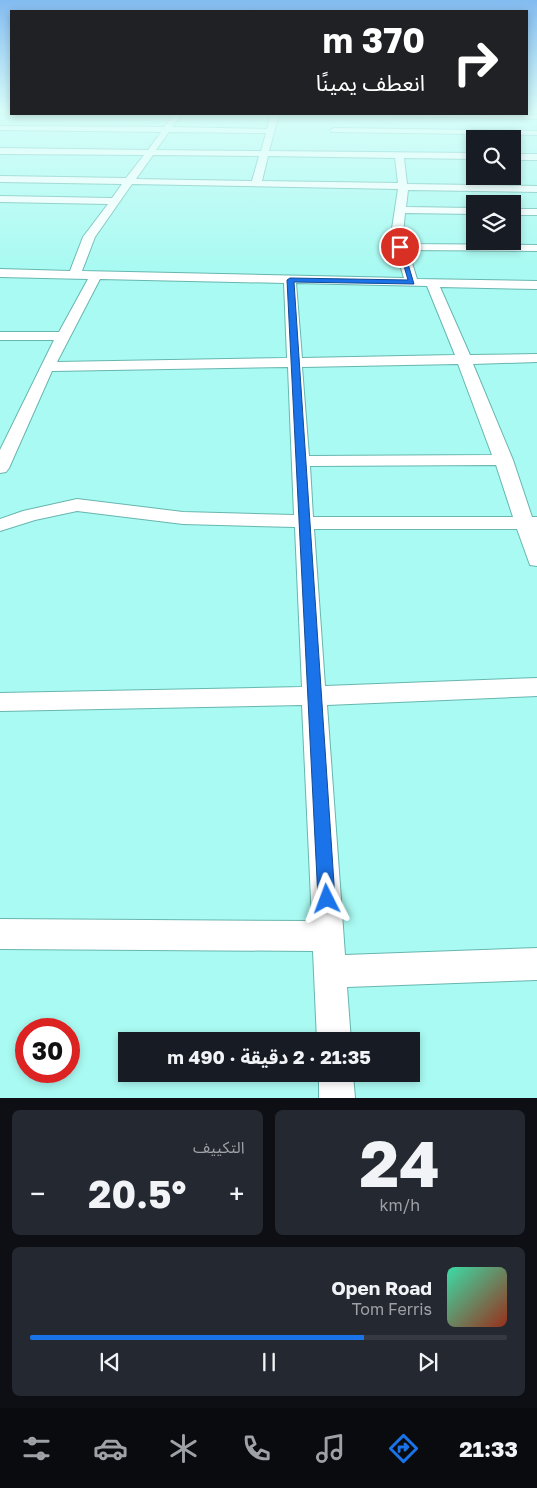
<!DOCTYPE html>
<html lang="ar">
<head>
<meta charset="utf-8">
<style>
  :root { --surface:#171b24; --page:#242831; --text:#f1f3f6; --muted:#9ea1a6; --line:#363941; --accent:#1a73e8 }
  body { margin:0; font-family:"Golos Text","Noto Sans Arabic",sans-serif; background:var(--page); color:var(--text); direction:rtl; height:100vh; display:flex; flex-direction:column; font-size:19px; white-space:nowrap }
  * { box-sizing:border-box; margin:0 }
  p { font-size:16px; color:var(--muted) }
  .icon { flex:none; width:28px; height:28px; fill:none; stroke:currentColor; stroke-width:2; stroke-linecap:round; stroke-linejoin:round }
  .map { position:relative; height:1098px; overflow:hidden; direction:ltr }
  .panel { display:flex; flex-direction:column; gap:12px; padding:12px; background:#0d0f14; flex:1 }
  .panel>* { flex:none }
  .banner { position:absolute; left:10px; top:10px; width:518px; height:105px; border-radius:0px; box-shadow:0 2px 8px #0003; direction:rtl; background:#202124; color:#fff; overflow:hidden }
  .buttons { position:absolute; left:466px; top:130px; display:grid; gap:10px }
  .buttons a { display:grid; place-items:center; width:55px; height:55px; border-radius:0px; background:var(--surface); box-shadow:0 2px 8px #0003; font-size:25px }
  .speed { position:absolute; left:15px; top:1018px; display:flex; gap:10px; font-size:25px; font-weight:700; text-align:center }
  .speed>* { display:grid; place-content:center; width:65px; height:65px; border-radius:50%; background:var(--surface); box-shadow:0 2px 8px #0003; line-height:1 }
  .speed .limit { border:8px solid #d22; background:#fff; color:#111 }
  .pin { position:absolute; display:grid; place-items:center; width:42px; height:42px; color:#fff; margin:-21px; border:2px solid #fff; border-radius:50%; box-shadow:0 1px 5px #0007 }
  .me { position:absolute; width:55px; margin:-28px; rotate:357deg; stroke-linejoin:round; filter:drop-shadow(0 0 4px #0008) }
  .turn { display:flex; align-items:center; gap:18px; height:105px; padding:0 20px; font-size:22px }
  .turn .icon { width:65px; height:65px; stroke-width:2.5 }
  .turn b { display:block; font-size:35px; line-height:42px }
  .big { font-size:38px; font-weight:700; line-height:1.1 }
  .panel .tile { flex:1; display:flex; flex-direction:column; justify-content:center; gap:8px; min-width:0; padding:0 18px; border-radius:8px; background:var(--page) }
  .panel .dial { align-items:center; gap:0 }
  .dial b { font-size:65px; line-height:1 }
  .song { display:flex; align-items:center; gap:15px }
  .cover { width:60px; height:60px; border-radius:8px; background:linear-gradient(135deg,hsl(160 70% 55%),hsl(10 70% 35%)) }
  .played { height:5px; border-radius:2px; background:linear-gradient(90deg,var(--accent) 70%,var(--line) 70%) }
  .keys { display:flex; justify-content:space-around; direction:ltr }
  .heat { display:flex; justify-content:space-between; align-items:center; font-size:28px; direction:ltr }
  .panel .tiles { flex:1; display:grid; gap:12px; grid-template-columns:1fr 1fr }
  .tile:last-child { grid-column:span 2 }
  .trip { position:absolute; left:118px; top:1032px; width:302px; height:50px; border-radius:0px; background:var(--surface); box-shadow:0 2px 8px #0003; font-weight:700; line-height:50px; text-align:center; direction:rtl }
  .menu { display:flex; height:80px; justify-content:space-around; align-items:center; background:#090b0e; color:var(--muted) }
  .menu .icon { width:35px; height:35px }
  .menu .selected { color:var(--accent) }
  .menu b { font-size:22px; color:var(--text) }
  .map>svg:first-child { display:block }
</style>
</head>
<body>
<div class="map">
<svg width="537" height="1098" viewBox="0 0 537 1098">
  <rect width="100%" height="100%" fill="#a9faf2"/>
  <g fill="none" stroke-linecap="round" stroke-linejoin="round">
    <defs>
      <path id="street" d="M 174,114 L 182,114 L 172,127 L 267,129 L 271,114 L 279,114 L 269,151 L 475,153 L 475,159 L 404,158 L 407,184 L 537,186 L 537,192 L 408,190 L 406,207 L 475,208 L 475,214 L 405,213 L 403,235 L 405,244 L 537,245 L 537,251 L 408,250 L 417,279 L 537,281 L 537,289 L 440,287 L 470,355 L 537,354 L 537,362 L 473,364 L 513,460 L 532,517 L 537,517 L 537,566 L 530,565 L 517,529 L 314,529 L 325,686 L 537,678 L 537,696 L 327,705 L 345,955 L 537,948 L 537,980 L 347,987 L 351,1041 L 317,1041 L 313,951 L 0,949 L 0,919 L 312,921 L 302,705 L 0,711 L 0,693 L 302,687 L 295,527 L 183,524 L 77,511 L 35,520 L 0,531 L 0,519 L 23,511 L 77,499 L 183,512 L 294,515 L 288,367 L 52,371 L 9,468 L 6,472 L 0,473 L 0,450 L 54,340 L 0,340 L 0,332 L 59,332 L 88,279 L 0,277 L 0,269 L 70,271 L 83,237 L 108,204 L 0,202 L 0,196 L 112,198 L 122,184 L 0,182 L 0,176 L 126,178 L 144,155 L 0,154 L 0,148 L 148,150 L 161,132 L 0,130 L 0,126 L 164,127 ZM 169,132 L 266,133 L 261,151 L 156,150 ZM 153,155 L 259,156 L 252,181 L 136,179 ZM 268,156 L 395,158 L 398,183 L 262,181 ZM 132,184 L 398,189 L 391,235 L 404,278 L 82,271 L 95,237 ZM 100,279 L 284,283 L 287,358 L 57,362 ZM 296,283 L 427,286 L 455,355 L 302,358 ZM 458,364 L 492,455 L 309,456 L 302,367 ZM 496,465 L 513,517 L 313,517 L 310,466 Z
        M 392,114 L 537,115 L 537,119 L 396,116 Z
        M 334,128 L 537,131 L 537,135 L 331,132 L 330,130 Z
        M 512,154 L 537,154 L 537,160 L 512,160 Z
        M 512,209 L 537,209 L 537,215 L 512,215 Z
        M 319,1074 L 353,1074 L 355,1098 L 319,1098 Z"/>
    </defs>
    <use href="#street" stroke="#67b6af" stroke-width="2"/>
    <use href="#street" fill="#fff" fill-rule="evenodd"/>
  </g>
  <linearGradient id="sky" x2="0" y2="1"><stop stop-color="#83bbf0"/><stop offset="0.42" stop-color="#d8fdf9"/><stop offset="1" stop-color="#d8fdf9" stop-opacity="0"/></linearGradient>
  <rect width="537" height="266" fill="url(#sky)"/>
  <path fill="#1a73e8" stroke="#114b97" d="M 398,245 L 403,247 L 414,284 L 294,282 L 335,899 L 333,905 L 327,907 L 321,905 L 318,899 L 287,280 L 290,278 L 408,280 Z"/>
</svg>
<div class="buttons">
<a><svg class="icon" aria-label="search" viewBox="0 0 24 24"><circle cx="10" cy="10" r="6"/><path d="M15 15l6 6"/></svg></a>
<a><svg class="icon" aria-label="layers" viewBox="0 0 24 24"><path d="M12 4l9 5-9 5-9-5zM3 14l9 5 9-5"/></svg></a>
</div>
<div class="speed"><div class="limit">30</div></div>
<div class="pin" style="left:400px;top:247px;background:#d93025"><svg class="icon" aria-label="arrive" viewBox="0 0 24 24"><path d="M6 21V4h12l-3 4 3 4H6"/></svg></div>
<svg class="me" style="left:327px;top:899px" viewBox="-20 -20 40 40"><path d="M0-17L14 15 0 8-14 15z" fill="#1a73e8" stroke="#fff" stroke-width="4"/></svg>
<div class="trip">21:35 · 2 دقيقة · 490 m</div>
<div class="banner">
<div class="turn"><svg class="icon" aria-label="right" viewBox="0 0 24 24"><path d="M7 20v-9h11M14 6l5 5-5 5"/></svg><div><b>370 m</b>انعطف يمينًا</div></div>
</div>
</div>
<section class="panel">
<div class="tiles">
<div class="tile dial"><b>24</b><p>km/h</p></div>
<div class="tile"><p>التكييف</p>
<div class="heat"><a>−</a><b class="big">20.5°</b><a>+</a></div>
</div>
<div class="tile">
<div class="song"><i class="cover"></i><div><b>Open Road</b><p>Tom Ferris</p></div></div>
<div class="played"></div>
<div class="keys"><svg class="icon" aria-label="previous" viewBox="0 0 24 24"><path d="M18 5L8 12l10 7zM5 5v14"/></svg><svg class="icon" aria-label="pause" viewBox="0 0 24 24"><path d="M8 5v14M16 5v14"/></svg><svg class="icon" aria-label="next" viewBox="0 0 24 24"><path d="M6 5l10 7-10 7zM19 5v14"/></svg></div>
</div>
</div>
</section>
<nav class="menu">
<b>21:33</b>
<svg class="icon selected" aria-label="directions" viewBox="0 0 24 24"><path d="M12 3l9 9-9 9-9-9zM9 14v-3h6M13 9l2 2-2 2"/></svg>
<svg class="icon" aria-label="music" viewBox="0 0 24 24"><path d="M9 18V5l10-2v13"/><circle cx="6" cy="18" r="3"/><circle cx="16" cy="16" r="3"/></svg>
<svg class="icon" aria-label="phone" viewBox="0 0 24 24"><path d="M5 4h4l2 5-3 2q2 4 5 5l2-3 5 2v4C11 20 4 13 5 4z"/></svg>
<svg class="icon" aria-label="climate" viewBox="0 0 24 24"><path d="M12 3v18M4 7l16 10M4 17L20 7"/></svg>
<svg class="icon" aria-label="car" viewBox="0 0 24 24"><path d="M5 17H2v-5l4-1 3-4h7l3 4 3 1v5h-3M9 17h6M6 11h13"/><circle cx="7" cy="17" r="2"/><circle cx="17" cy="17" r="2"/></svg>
<svg class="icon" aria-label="filters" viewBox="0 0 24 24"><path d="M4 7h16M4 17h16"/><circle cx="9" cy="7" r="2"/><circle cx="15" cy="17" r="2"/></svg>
</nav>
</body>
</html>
